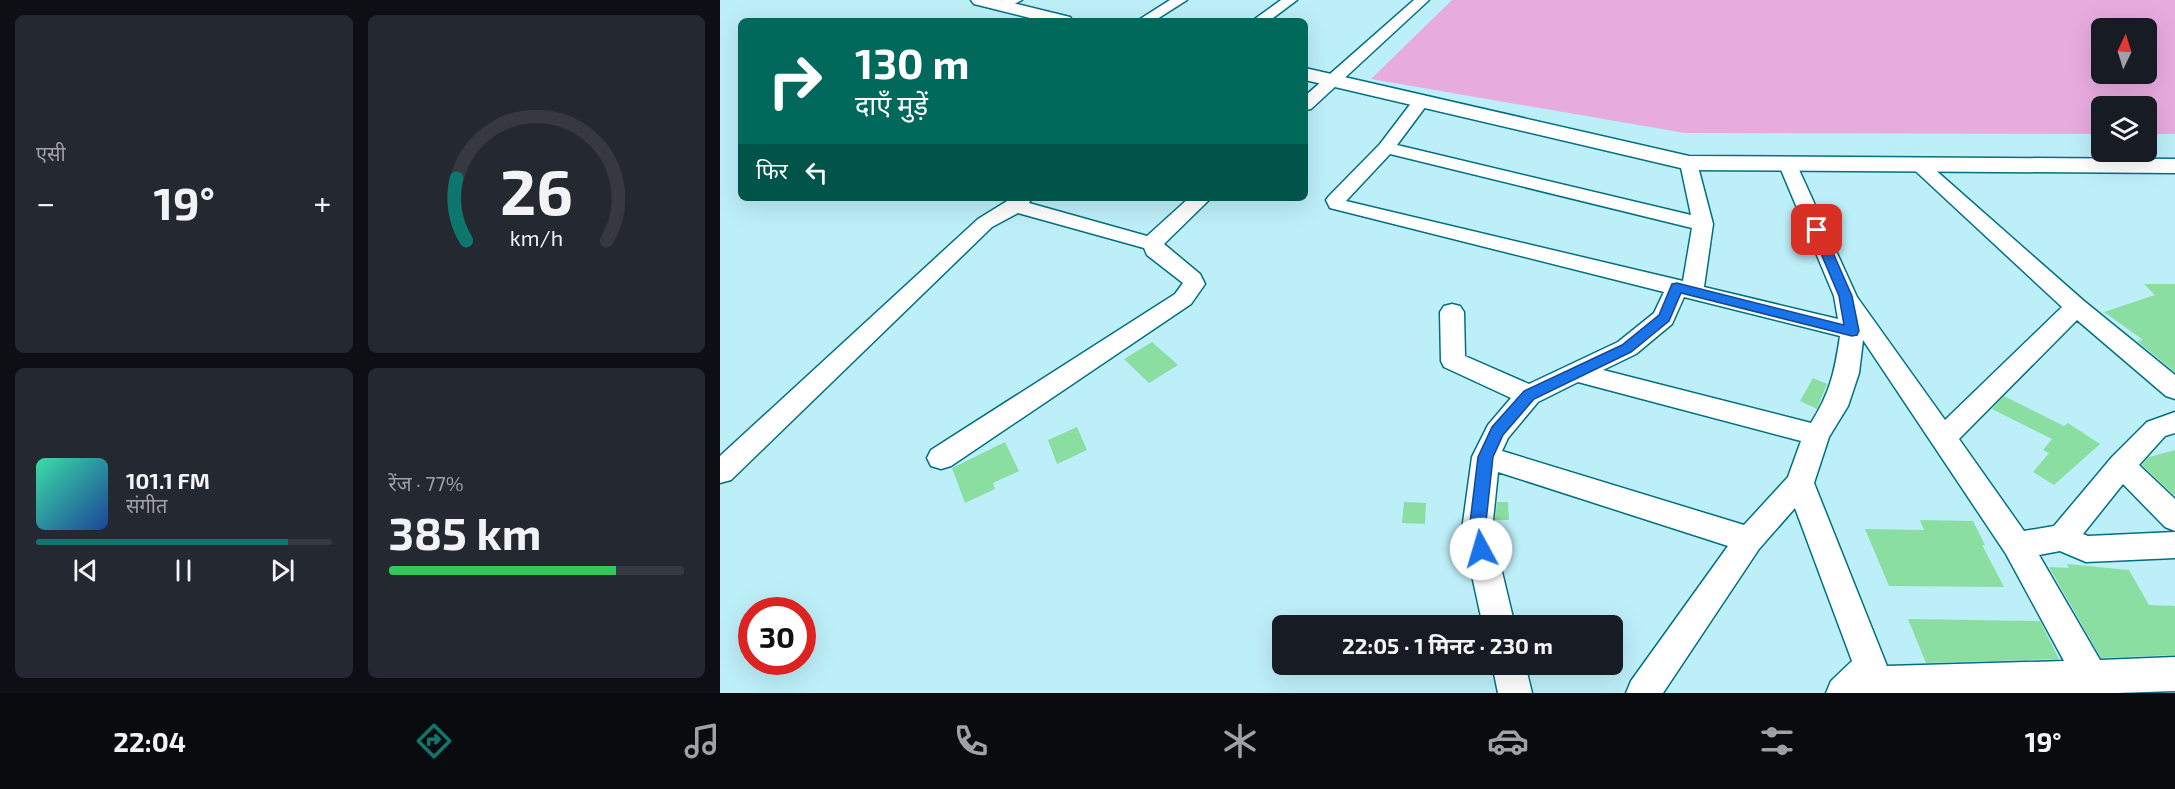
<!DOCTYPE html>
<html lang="hi">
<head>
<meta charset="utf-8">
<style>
  :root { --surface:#171b24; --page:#242831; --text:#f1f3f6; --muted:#9ea1a6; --line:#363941; --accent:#0f766e }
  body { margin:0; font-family:"Exo 2","Noto Sans Devanagari",sans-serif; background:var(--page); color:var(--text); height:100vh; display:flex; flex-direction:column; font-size:22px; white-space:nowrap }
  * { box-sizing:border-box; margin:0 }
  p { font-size:20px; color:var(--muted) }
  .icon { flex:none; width:33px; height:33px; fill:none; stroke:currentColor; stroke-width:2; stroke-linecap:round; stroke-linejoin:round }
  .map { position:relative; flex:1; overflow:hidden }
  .drawer { display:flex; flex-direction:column; gap:15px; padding:15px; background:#0d0f14; width:720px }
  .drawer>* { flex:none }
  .banner { position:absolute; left:18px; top:18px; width:570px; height:183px; border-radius:9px; box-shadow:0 6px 24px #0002; background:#00695c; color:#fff; overflow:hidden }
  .needle { width:39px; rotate:4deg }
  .controls { position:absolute; left:1371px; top:18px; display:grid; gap:12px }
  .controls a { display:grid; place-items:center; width:66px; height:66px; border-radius:9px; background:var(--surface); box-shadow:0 6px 24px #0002; font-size:30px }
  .speed { position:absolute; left:18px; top:597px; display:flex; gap:12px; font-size:30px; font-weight:700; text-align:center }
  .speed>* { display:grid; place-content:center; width:78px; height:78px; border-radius:50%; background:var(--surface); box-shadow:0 6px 24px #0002; line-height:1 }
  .speed .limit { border:9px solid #d22; background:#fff; color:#111 }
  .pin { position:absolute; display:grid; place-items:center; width:51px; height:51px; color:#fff; margin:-26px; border-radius:12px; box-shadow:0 3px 9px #0006 }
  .me { position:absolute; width:66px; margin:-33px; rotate:354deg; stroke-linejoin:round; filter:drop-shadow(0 0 4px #0008) }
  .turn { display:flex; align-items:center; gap:21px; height:126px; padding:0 18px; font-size:27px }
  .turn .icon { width:78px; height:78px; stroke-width:2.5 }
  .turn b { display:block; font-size:42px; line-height:51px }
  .then { display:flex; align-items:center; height:57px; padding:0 18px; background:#0003; gap:12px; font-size:22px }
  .big { font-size:45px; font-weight:700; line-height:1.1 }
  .drawer .widget { flex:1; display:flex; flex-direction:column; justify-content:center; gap:9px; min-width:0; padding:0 21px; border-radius:9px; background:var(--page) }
  .drawer .dial { align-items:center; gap:0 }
  .dial svg { height:156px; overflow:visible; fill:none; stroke:var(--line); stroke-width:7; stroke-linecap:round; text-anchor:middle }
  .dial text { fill:var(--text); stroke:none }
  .song { display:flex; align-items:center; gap:18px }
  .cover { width:72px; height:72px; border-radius:9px; background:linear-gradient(135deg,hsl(160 70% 55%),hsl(220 70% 35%)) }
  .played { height:6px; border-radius:3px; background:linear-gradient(90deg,var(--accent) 85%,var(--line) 85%) }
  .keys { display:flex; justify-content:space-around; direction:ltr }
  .heat { display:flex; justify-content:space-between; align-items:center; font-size:33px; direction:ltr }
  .charge { height:9px; border-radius:4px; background:linear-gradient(90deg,#34c759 77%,var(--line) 0) }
  .drawer .tiles { flex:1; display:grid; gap:15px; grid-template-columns:repeat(2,1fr) }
  .trip { position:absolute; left:552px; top:615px; width:351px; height:60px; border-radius:9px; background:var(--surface); box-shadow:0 6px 24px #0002; font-weight:700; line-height:60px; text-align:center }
  .tabs { display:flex; height:96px; justify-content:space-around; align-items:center; background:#090b0e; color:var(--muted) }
  .tabs .icon { width:42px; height:42px }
  .tabs .on { color:var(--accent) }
  .tabs b { font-size:27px; color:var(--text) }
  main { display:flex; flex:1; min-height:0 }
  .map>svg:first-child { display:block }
</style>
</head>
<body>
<main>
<section class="drawer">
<div class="tiles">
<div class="widget"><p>एसी</p>
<div class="heat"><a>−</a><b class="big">19°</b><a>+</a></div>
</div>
<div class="widget dial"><svg viewBox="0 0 100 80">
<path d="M14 69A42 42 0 1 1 86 69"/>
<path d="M14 69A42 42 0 0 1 9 37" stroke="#0f766e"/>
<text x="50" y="56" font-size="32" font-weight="700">26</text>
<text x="50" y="72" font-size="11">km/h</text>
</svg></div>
<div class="widget">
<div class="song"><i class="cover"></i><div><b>101.1 FM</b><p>संगीत</p></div></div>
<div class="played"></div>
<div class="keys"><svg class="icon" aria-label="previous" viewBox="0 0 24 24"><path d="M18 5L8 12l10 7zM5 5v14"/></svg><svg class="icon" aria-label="pause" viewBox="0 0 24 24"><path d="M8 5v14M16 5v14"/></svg><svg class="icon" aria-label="next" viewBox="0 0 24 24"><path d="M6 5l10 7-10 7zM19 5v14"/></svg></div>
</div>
<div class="widget"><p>रेंज · 77%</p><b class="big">385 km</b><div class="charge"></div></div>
</div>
</section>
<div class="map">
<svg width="1455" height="693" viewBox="0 0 1455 693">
  <rect width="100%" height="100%" fill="#bdeff9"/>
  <path fill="#e8abde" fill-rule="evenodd" d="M 732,0 L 1455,0 L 1455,134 L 1427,134 L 1426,106 L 1382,106 L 1381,134 L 965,133 L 651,79 ZM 1382,28 L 1426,28 L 1426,74 L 1382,74 Z"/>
  <path fill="#8adea1" d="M 1424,284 L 1455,284 L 1455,372 L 1417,341 L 1423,340 L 1384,312 L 1435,295 Z
    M 432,342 L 458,365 L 429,383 L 404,359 Z
    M 1093,378 L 1107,384 L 1097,409 L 1080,401 Z
    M 1284,396 L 1344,426 L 1348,423 L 1380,444 L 1334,485 L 1313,472 L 1329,453 L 1323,450 L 1332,439 L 1272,409 Z
    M 357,427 L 367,450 L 337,464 L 328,440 Z
    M 285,442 L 299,471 L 273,483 L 275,489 L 245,503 L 232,468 Z
    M 1455,450 L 1455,496 L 1422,465 L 1429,457 Z
    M 684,502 L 706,503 L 705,524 L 682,523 Z
    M 777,502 L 788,502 L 789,520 L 775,520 Z
    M 1200,520 L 1253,521 L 1265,545 L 1262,545 L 1284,587 L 1169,586 L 1145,529 L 1204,530 Z
    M 1347,564 L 1409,570 L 1429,605 L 1455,606 L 1455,655 L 1381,658 L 1329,567 L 1349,568 Z
    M 1188,619 L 1320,621 L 1339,659 L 1206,663 Z"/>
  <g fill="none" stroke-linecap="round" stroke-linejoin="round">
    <defs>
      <path id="minor" d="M 283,0 L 302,0 L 285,9 L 275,9 L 273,6 Z
        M 450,0 L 467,0 L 434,21 L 417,21 Z
        M 561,0 L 577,0 L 549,21 L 532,21 Z
        M 694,0 L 709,0 L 591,109 L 585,110 L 585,96 Z
        M 701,97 L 707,98 L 709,102 L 677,145 L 971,215 L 960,163 L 962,159 L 976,159 L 993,224 L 984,287 L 1118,319 L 1114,296 L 1059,165 L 1061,161 L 1075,161 L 1137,297 L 1225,420 L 1342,307 L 1188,164 L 1190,160 L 1204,160 L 1364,301 L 1455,375 L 1455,399 L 1446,396 L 1357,320 L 1239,439 L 1304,531 L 1334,526 L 1392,457 L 1427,422 L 1455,412 L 1455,433 L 1445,436 L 1419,465 L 1455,499 L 1455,531 L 1445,527 L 1403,484 L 1363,534 L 1368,536 L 1455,532 L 1455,558 L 1366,562 L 1340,551 L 1319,555 L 1380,660 L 1455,657 L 1455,691 L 1397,693 L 1106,693 L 1111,681 L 1132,661 L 1075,508 L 1039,549 L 943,693 L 906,693 L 911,681 L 1008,546 L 778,472 L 772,530 L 795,626 L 763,626 L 742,530 L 752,457 L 768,425 L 791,398 L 724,367 L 721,361 L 720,312 L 724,306 L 732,304 L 740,306 L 744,312 L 745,356 L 809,384 L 898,342 L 934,313 L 944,292 L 610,208 L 606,200 L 609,196 L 660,144 L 695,98 ZM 670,154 L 972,228 L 963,281 L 626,201 ZM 964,297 L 1120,336 C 1115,371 1110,393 1091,423 L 883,370 L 916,354 L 952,324 ZM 1143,340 L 1286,554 L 1344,661 L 1167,666 L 1094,483 L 1109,437 L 1128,406 L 1139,373 ZM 858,382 L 1081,441 L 1068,477 L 1024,525 L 782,451 L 788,438 L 818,402 Z
        M 292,198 L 312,198 L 309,203 L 427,236 L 469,198 L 491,198 L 444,244 L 480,274 L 485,284 L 471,304 L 231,466 L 221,469 L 211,466 L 207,458 L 211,450 L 455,294 L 463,283 L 427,255 L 424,248 L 298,213 L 272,227 L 11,480 L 0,483 L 0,456 L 258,219 Z
        M 772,664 L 805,664 L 812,693 L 778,693 Z"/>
      <path id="tertiary" d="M 251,0 L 281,0 L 350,17 L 353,21 L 322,21 L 254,4 Z
        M 585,68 L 969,156 L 1455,159 L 1455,173 L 969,170 L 585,80 Z"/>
    </defs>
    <use href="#minor" stroke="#007080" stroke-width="3"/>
    <use href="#tertiary" stroke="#007080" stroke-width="3"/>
    <use href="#minor" fill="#fff" fill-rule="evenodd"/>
    <use href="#tertiary" fill="#fff" fill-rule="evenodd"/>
  </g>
  <path fill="#1a73e8" stroke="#114b97" stroke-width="1.5" d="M 1097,227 L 1103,230 L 1132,296 L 1139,331 L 1137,335 L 1132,336 L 961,293 L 949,321 L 911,352 L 814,399 L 783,435 L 773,457 L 765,531 L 770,549 L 767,555 L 761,557 L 755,555 L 749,531 L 758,457 L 772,427 L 804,391 L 902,345 L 939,315 L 952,284 L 957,283 L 1124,325 L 1119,296 L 1091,230 Z"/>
</svg>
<div class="controls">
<a><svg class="needle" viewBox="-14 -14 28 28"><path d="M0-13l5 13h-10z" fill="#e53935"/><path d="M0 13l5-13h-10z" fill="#9ea1a6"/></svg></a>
<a><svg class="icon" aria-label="layers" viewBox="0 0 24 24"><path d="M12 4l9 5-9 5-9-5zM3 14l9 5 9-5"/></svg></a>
</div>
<div class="speed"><div class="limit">30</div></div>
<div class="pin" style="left:1097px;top:230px;background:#d93025"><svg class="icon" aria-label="arrive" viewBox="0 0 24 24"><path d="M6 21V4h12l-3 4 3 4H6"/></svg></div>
<svg class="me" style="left:761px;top:549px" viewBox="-20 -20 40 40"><circle r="19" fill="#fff"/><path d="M0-13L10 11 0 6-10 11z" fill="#1a73e8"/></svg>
<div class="trip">22:05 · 1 मिनट · 230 m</div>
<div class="banner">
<div class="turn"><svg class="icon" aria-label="right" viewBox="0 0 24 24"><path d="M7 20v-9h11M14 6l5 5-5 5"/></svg><div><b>130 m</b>दाएँ मुड़ें</div></div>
<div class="then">फिर<svg class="icon" aria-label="left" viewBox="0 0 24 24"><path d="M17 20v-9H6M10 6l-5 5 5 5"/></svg></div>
</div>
</div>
</main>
<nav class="tabs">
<b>22:04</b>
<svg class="icon on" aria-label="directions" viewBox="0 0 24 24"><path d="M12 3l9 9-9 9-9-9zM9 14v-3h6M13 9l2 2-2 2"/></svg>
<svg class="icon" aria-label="music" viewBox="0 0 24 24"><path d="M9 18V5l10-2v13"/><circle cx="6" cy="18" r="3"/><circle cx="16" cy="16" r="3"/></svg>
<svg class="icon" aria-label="phone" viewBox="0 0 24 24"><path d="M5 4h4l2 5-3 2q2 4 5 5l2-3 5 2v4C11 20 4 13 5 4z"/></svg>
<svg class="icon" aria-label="climate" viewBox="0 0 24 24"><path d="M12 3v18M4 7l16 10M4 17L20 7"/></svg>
<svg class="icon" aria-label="car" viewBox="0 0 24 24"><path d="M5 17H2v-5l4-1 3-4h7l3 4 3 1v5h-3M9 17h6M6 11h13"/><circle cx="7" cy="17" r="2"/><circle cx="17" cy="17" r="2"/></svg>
<svg class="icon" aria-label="filters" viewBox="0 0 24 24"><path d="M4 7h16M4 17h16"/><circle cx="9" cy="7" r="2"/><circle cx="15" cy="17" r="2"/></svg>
<b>19°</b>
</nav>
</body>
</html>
